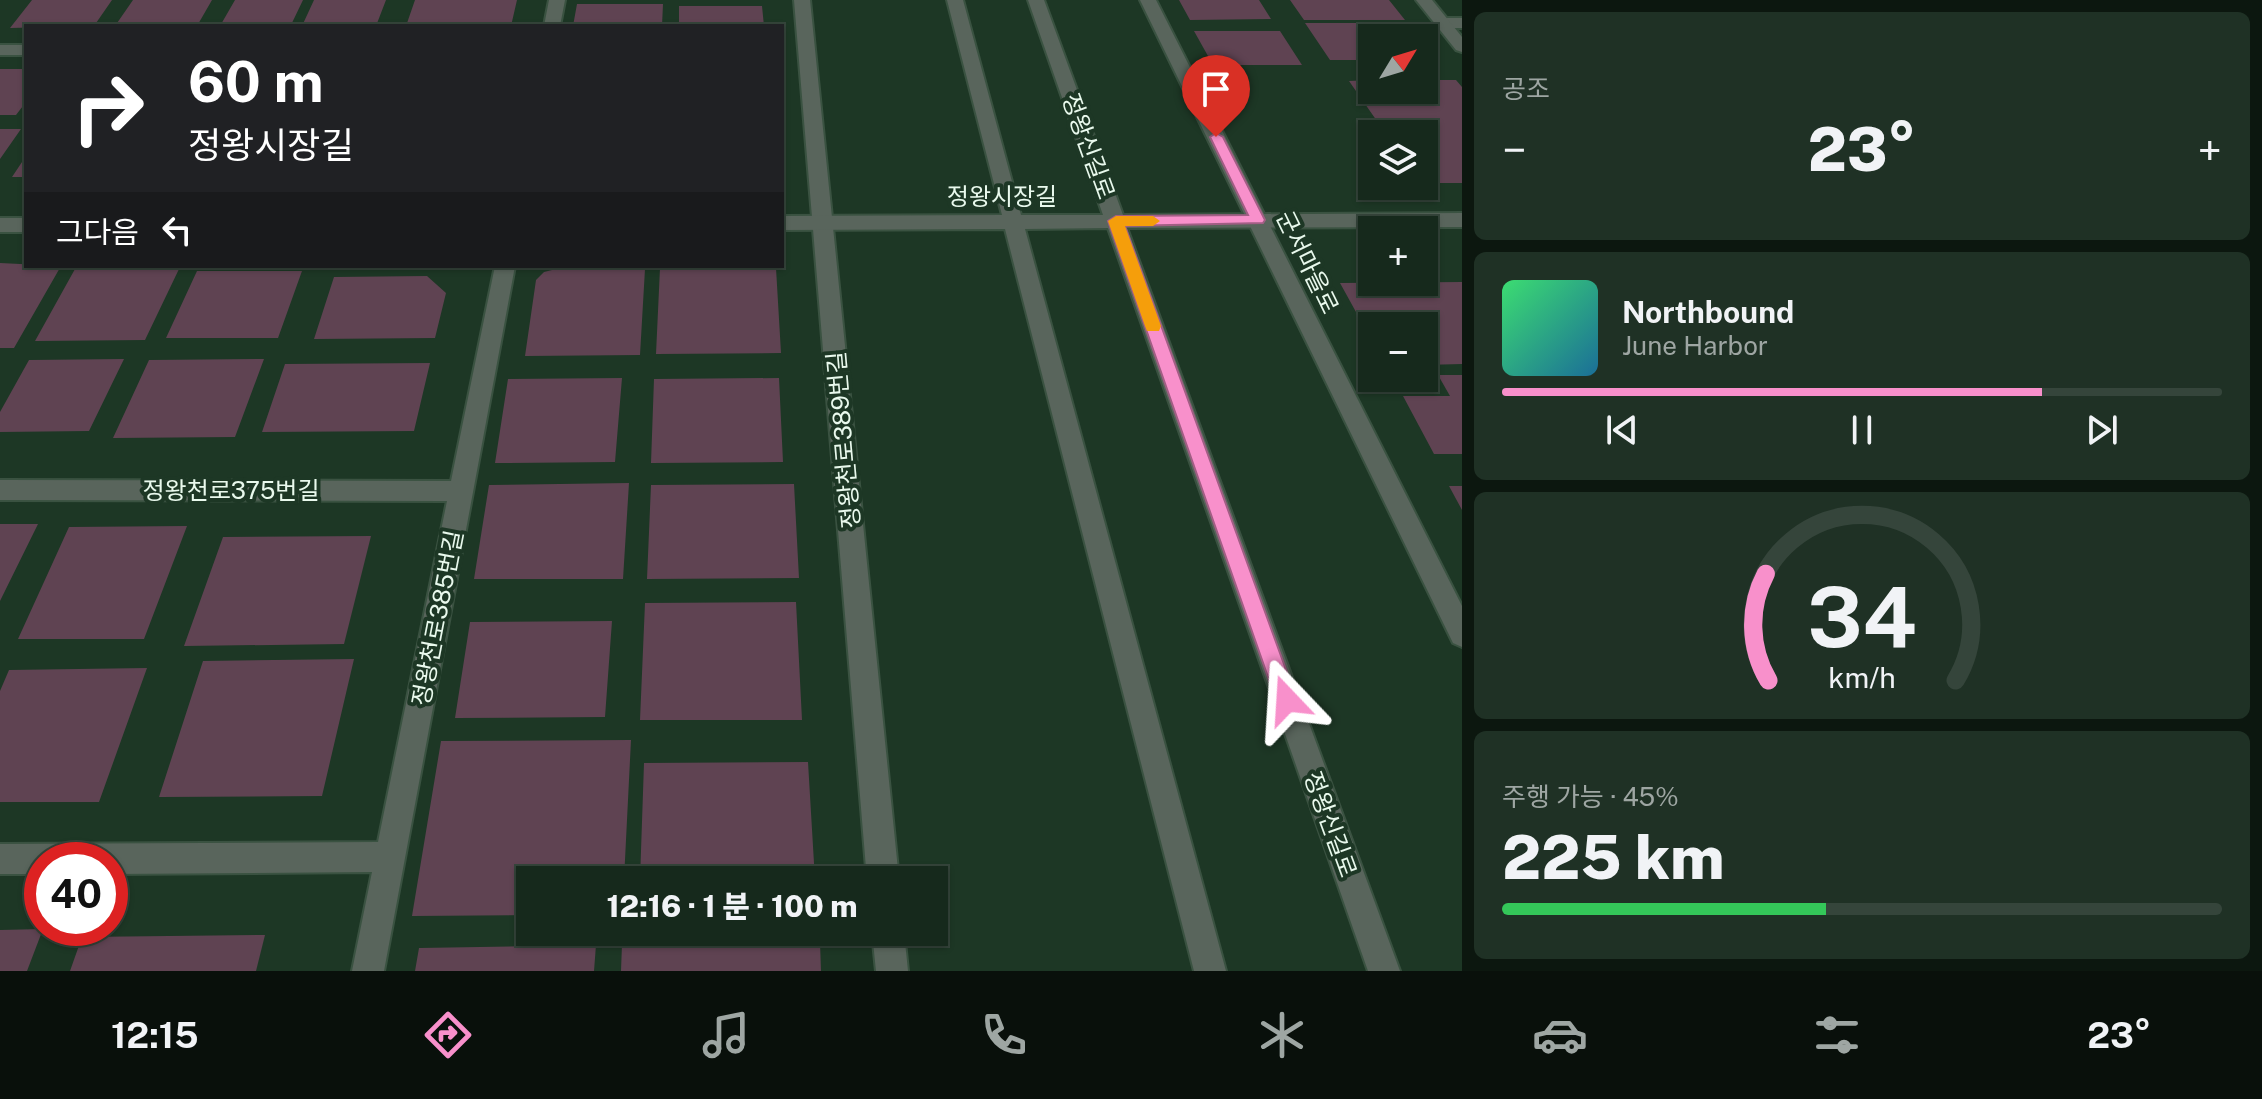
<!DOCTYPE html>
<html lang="ko">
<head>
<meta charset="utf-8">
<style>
  :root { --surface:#16291c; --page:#1f3125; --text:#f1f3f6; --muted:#9ea6a3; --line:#35453b; --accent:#f890cb }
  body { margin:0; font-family:"Public Sans","Noto Sans KR",sans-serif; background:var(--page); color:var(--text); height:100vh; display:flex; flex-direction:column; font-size:30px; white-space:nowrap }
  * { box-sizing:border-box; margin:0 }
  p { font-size:26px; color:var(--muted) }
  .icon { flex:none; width:44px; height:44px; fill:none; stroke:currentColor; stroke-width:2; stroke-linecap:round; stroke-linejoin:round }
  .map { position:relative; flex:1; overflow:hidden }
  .drawer { display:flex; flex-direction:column; gap:12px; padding:12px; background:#0c170f; width:800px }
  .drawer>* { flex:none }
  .banner { position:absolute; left:24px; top:24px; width:760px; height:244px; border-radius:0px; box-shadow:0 2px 6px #0004,0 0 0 2px var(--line); background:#202124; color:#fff; overflow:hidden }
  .needle { width:52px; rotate:52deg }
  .tools { position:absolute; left:1358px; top:24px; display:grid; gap:16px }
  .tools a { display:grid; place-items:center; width:80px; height:80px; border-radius:0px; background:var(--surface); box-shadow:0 2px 6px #0004,0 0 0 2px var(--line); font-size:40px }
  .speed { position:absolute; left:24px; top:842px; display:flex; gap:16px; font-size:40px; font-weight:700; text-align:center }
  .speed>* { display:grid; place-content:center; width:104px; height:104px; border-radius:50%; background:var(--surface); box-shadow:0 2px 6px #0004,0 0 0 2px var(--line); line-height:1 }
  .speed .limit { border:12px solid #d22; background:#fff; color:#111 }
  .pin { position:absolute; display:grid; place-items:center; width:68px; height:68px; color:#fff; margin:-82px -34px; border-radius:50% 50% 50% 0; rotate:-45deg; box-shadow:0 0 8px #0007 }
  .pin .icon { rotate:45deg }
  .me { position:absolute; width:88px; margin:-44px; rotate:340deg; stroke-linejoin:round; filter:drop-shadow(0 0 6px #0008) }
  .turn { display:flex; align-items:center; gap:28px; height:168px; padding:0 32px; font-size:36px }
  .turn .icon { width:104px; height:104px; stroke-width:2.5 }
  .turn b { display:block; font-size:56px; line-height:68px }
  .then { display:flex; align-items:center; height:76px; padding:0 32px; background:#0003; gap:16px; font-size:30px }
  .big { font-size:60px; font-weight:800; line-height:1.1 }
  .drawer .tile { flex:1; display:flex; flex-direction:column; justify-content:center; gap:12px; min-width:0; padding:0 28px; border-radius:12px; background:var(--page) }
  .drawer .dial { align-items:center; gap:0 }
  .dial svg { height:208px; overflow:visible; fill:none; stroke:var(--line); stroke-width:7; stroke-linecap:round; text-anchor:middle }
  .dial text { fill:var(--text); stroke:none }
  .song { display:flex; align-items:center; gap:24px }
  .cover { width:96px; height:96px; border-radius:12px; background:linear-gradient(135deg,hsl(140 70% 55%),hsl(200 70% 35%)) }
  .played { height:8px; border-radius:4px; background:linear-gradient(90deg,var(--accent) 75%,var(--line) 75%) }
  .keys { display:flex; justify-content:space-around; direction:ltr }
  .heat { display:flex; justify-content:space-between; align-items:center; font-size:44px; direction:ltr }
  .charge { height:12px; border-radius:6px; background:linear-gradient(90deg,#34c759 45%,var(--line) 0) }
  .trip { position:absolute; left:516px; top:866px; width:432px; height:80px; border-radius:0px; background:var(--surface); box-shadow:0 2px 6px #0004,0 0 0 2px var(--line); font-weight:800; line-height:80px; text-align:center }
  .menu { display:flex; height:128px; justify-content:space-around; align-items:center; background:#09100b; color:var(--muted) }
  .menu .icon { width:56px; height:56px }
  .menu .current { color:var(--accent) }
  .menu b { font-size:36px; color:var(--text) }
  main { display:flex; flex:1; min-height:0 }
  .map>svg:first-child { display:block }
</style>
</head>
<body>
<main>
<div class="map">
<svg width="1462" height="971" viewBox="0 0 1462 971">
  <rect width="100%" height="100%" fill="#1d3725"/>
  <path fill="#5f4352" d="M 32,0 L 112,0 L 94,26 L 10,28 Z
    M 133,0 L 212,0 L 197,26 L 115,26 Z
    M 235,0 L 303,0 L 291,25 L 220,26 Z
    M 314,0 L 386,0 L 376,26 L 302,26 Z
    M 415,0 L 517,0 L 511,26 L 406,26 Z
    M 1179,0 L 1259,0 L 1271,19 L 1190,20 Z
    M 1290,0 L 1389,0 L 1405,20 L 1304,20 Z
    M 577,4 L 663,4 L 662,26 L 573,26 Z
    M 679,6 L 762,6 L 764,26 L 679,26 Z
    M 1305,23 L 1402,23 L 1414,38 L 1372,38 L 1372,60 L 1330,60 Z
    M 1194,31 L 1280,31 L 1302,65 L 1213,65 Z
    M 0,69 L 26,69 L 26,102 L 16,115 L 0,115 Z
    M 1372,80 L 1372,90 L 1424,90 L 1424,80 L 1456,80 L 1462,87 L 1462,183 L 1424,183 L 1424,134 L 1386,134 L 1349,81 Z
    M 0,129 L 21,129 L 0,159 Z
    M 26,156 L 26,177 L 12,177 Z
    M 0,263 L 61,266 L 14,348 L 0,348 Z
    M 660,268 L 776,268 L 781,353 L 656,354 Z
    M 75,269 L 179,269 L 145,340 L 35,341 Z
    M 556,269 L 645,269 L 640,355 L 525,356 L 536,280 L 544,272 Z
    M 197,271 L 302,271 L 278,338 L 166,338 Z
    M 427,276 L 446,293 L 435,338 L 314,339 L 334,277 Z
    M 1462,282 L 1462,364 L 1424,365 L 1424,326 L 1372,326 L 1372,341 L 1340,283 Z
    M 124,359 L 89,431 L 0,432 L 0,412 L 29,360 Z
    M 264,359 L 235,437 L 113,438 L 149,360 Z
    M 430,363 L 414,431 L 262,432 L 285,364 Z
    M 1438,375 L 1462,375 L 1462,454 L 1434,454 L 1403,396 L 1450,396 Z
    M 622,378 L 615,462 L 495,463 L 508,379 Z
    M 779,378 L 783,462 L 651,463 L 654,379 Z
    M 629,483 L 623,579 L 474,579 L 489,485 Z
    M 794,484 L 799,578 L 647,579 L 651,485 Z
    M 1449,486 L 1462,486 L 1462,510 Z
    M 0,524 L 38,524 L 0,601 Z
    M 187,526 L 144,639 L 18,639 L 69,527 Z
    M 371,536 L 344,644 L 184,646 L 223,537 Z
    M 796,602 L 802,720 L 640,720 L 645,603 Z
    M 612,621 L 605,717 L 455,718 L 470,622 Z
    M 354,659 L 322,796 L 159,797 L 203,661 Z
    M 147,668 L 99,802 L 0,802 L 0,691 L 9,670 Z
    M 631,740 L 624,880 L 530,880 L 530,915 L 412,916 L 441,741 Z
    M 808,762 L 815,880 L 640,880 L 644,763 Z
    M 43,929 L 27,971 L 0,971 L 0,930 Z
    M 265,935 L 256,971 L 70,971 L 82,937 Z
    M 820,942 L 821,971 L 621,971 L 622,944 Z
    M 596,945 L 594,971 L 415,971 L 419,948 Z"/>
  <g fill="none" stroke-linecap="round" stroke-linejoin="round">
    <defs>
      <path id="minor" d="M 549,0 L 565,0 L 560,26 L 544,26 Z
        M 794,0 L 810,0 L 899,880 L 867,880 Z
        M 1140,0 L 1156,0 L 1462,606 L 1462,647 L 1453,643 Z
        M 1462,18 L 1462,28 L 1443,28 L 1435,23 L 1443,18 Z
        M 0,45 L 26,45 L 26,55 L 0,55 Z
        M 495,266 L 515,266 L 384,971 L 352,971 L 372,872 L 110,874 L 110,860 L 42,860 L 42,874 L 0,874 L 0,844 L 378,842 L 447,501 L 0,500 L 0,480 L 451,481 Z
        M 872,932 L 904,932 L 908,971 L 876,971 Z"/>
      <path id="tertiary" d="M 947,0 L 963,0 L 1021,215 L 1103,215 L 1028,0 L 1044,0 L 1123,215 L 1462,213 L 1462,227 L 1127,228 L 1400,971 L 1368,971 L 1108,228 L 1025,229 L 1226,971 L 1194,971 L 1005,229 L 782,230 L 782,216 L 1002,215 Z
        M 1416,0 L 1432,0 L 1462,37 L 1462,52 L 1456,50 Z
        M 0,218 L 26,218 L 26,232 L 0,232 Z"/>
    </defs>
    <use href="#minor" stroke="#3a5241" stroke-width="4"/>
    <use href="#tertiary" stroke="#3a5241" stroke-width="4"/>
    <use href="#minor" fill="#59655c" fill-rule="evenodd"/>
    <use href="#tertiary" fill="#59655c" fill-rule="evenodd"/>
  </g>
  <path fill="#f890cb" stroke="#a15e84" stroke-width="2" d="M 1216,133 L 1223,137 L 1265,220 L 1263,223 L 1125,226 L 1297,700 L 1294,707 L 1287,710 L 1279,707 L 1276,700 L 1108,221 L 1116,216 L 1248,215 L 1210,137 Z"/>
  <path fill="#f59e0b" d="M 1116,216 L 1153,216 L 1160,221 L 1153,226 L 1125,226 L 1161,326 L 1159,331 L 1147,331 L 1145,326 L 1108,221 Z"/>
  <g text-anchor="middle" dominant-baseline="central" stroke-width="8" stroke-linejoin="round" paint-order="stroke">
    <g font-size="24" fill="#e9f9ed" stroke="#1d3725">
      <text transform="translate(1089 146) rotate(70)">정왕신길로</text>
      <text x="1002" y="196">정왕시장길</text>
      <text transform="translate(1308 262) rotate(64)">군서마을로</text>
      <text transform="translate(843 440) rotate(-95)">정왕천로389번길</text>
      <text x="231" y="490">정왕천로375번길</text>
      <text transform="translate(437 618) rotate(-79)">정왕천로385번길</text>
      <text transform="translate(1331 824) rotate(70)">정왕신길로</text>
    </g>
  </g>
</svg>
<div class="tools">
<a><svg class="needle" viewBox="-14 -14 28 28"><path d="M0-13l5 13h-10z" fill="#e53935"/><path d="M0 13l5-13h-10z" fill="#9ea6a3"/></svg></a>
<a><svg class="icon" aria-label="layers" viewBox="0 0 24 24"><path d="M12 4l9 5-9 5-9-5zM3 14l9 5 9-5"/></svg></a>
<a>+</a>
<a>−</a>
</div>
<div class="speed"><div class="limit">40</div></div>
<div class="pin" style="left:1216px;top:137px;background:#d93025"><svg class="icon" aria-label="arrive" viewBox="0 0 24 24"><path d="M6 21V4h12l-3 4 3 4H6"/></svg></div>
<svg class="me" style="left:1287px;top:700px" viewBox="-20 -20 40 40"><path d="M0-17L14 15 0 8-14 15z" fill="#f890cb" stroke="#fff" stroke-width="4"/></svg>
<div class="trip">12:16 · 1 분 · 100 m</div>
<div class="banner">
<div class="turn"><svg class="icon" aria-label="right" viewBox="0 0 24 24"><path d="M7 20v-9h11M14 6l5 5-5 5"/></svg><div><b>60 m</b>정왕시장길</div></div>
<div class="then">그다음<svg class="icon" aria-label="left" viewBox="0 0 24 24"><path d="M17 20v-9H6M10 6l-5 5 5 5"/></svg></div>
</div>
</div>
<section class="drawer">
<div class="tile"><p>공조</p>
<div class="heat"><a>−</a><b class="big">23°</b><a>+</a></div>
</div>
<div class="tile">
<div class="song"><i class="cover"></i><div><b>Northbound</b><p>June Harbor</p></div></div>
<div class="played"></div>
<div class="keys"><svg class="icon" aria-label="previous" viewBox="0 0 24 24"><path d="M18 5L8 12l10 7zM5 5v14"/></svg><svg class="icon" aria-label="pause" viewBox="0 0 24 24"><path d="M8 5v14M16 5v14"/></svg><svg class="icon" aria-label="next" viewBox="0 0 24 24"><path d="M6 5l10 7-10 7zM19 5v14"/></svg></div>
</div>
<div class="tile dial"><svg viewBox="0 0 100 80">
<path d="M14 69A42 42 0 1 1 86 69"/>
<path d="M14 69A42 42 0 0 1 13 28" stroke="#f890cb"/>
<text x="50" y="56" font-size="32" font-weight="700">34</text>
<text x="50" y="72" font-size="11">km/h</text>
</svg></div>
<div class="tile"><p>주행 가능 · 45%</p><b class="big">225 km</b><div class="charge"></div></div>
</section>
</main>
<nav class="menu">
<b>12:15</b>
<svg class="icon current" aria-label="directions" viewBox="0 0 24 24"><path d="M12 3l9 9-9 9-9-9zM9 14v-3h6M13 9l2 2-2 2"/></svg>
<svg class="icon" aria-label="music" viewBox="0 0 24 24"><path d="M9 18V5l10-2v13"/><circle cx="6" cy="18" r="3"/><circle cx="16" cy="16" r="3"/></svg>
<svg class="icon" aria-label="phone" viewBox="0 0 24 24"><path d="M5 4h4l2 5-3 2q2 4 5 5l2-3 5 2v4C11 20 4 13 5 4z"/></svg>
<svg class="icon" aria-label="climate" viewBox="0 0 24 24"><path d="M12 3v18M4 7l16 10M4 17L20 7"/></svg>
<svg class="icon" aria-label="car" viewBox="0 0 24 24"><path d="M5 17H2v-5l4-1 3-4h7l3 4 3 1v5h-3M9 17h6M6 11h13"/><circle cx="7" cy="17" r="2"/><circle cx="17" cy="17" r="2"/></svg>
<svg class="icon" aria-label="filters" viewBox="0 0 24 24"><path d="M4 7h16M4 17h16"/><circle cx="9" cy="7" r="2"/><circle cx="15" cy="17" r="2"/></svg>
<b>23°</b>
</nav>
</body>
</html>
